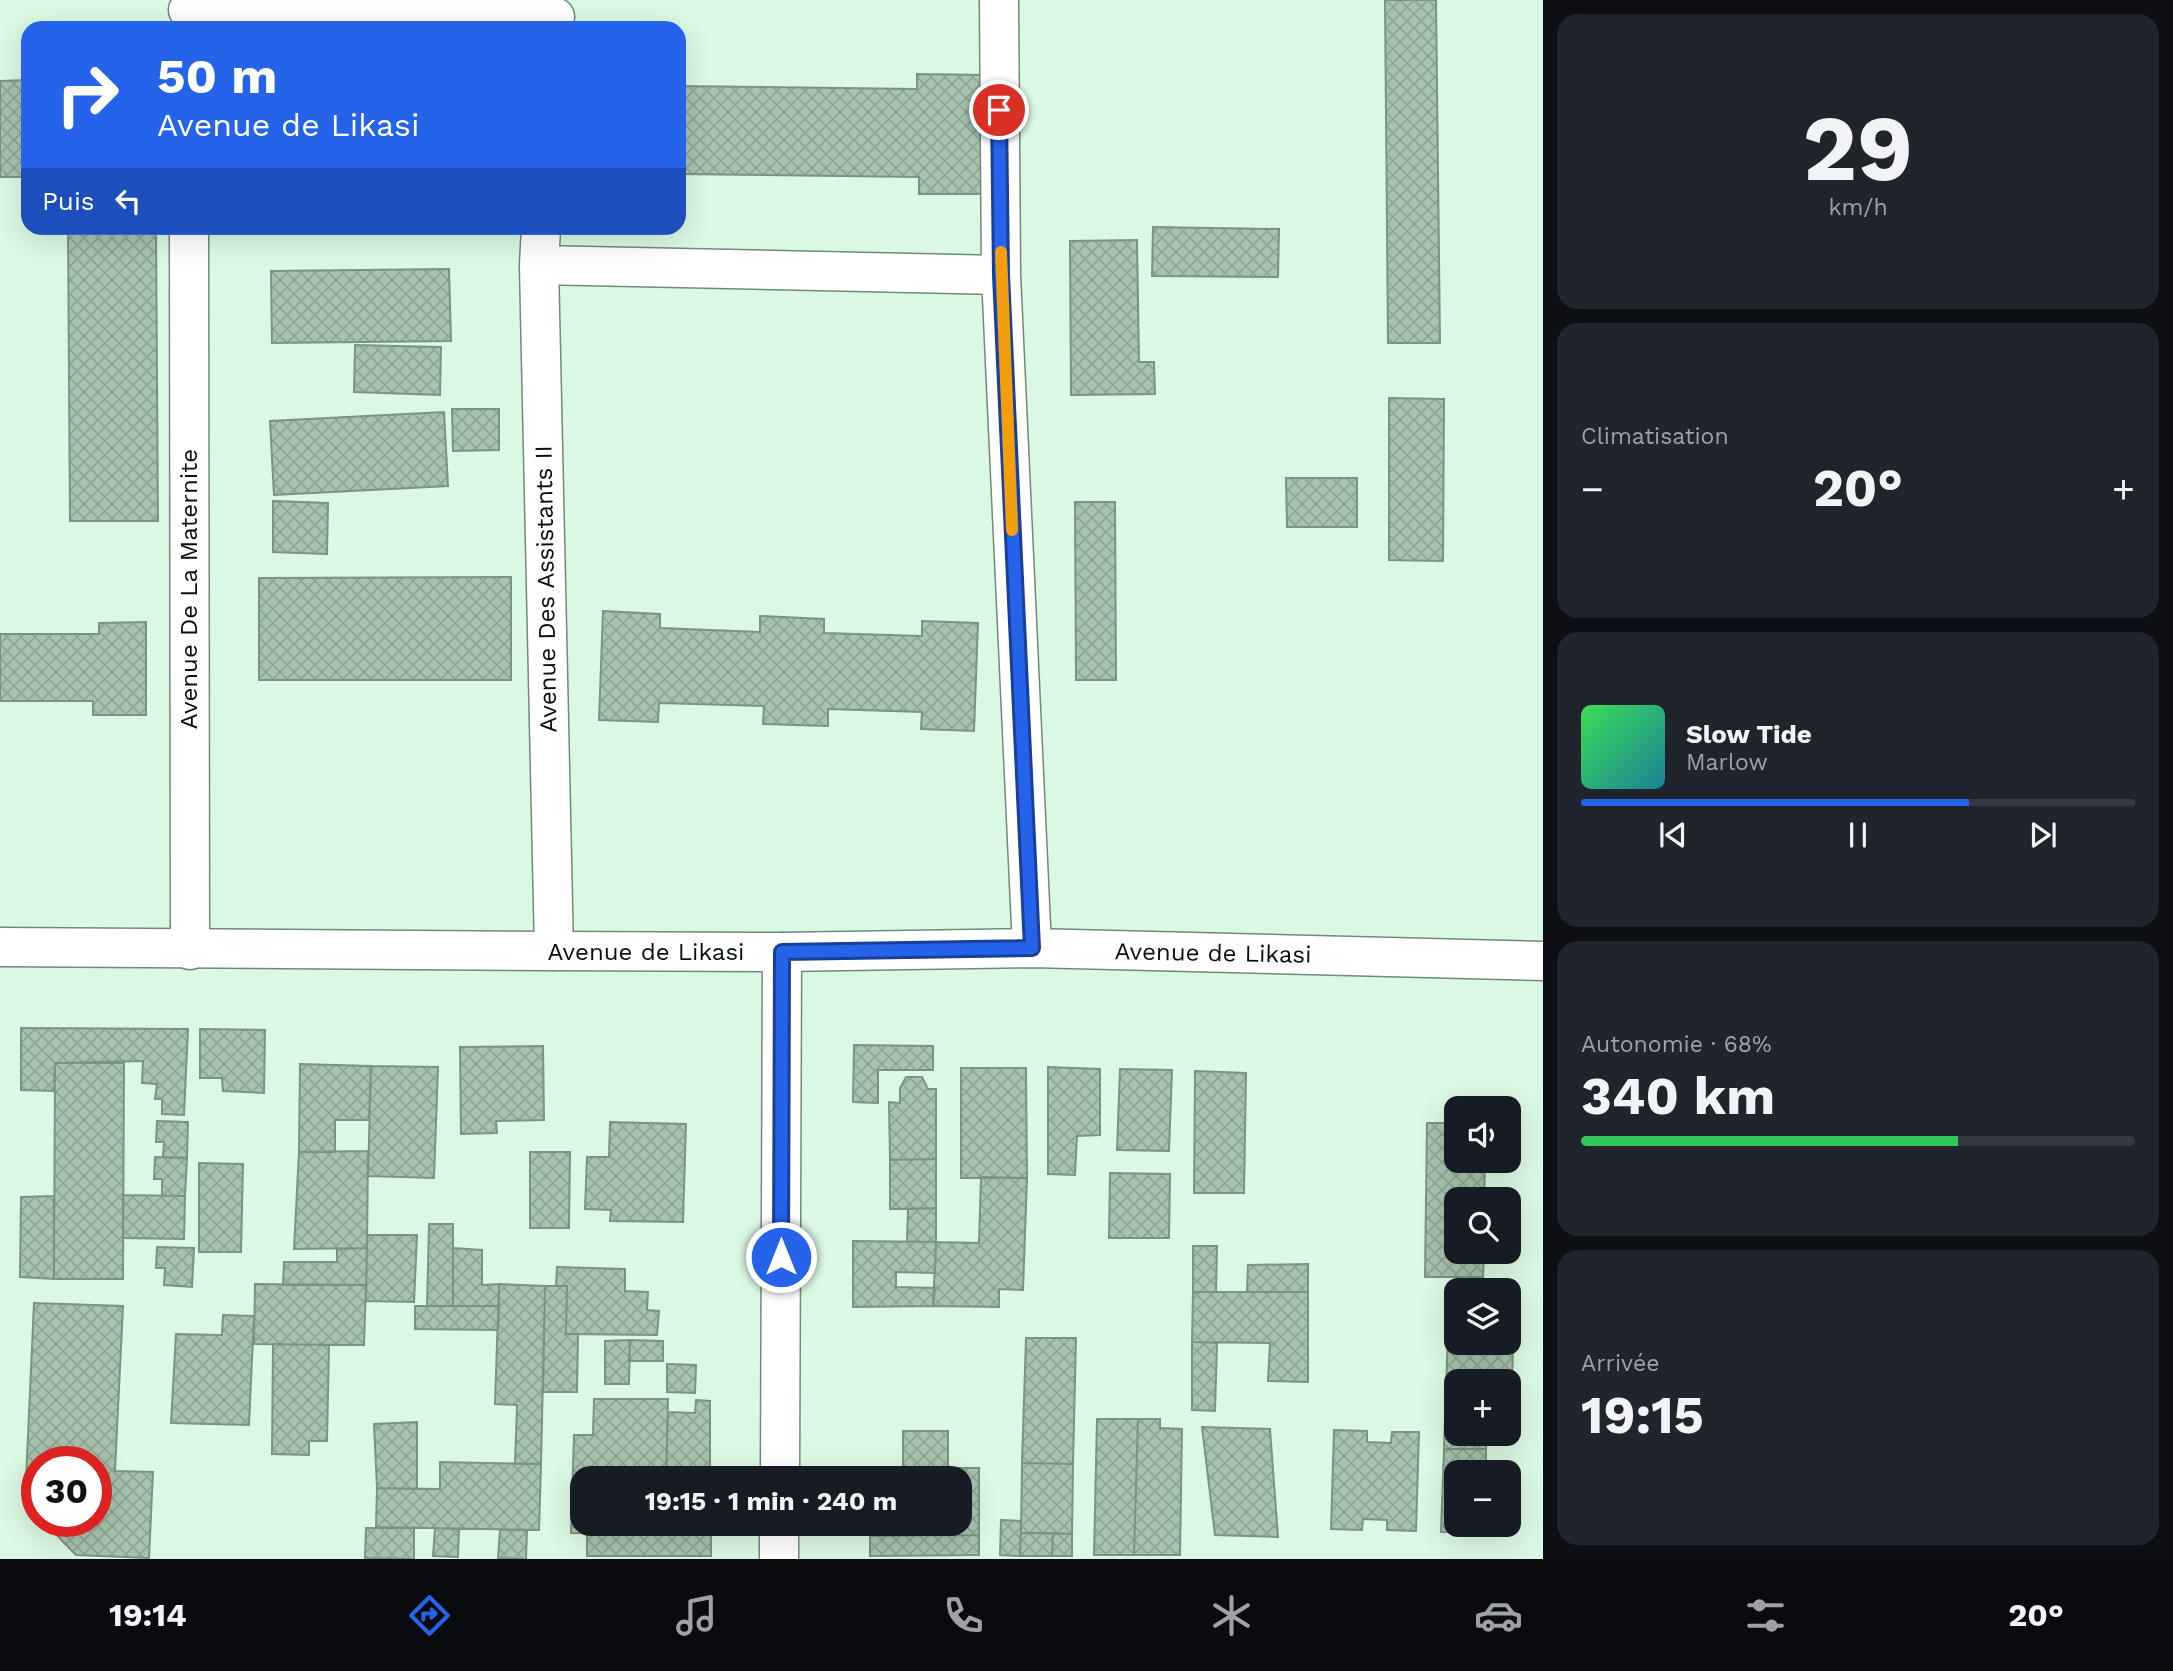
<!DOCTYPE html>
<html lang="fr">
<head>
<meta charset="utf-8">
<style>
  :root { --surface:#171b24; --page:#20242c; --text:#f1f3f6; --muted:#9ea1a6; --line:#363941; --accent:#2563eb }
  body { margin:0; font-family:"Work Sans",sans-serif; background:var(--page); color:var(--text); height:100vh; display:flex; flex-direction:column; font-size:26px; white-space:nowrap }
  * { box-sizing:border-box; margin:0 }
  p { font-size:23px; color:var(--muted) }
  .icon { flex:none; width:38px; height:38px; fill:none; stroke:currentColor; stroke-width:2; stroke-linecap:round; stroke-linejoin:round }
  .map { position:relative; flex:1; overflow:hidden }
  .side { display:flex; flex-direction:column; gap:14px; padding:14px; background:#0d0f14; width:630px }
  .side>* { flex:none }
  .guide { position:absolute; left:21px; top:21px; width:665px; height:214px; border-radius:21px; box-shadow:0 7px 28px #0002; background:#2563eb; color:#fff; overflow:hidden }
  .controls { position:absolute; left:1444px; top:1096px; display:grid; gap:14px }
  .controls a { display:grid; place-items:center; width:77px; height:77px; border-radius:14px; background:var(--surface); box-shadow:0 7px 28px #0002; font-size:35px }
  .speed { position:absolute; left:21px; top:1446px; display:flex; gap:14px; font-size:35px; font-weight:700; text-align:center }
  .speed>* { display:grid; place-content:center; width:91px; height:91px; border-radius:50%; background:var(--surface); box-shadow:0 7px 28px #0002; line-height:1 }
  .speed .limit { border:10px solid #d22; background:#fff; color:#111 }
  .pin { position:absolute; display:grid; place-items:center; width:60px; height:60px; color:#fff; margin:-30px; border:4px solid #fff; border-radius:50%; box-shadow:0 2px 7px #0007 }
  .me { position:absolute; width:77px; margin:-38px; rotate:0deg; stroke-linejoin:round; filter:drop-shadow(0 0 5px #0008) }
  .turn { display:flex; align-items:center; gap:24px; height:147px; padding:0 21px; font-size:32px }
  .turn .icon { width:91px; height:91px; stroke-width:2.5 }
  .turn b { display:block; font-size:49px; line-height:60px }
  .then { display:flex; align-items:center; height:66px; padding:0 21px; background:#0003; gap:14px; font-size:26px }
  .big { font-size:52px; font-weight:700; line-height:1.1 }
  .side .tile { flex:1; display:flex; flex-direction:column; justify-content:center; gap:10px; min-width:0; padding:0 24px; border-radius:21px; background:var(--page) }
  .side .dial { align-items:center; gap:0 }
  .dial b { font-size:91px; line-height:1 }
  .song { display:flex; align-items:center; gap:21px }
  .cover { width:84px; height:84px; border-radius:10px; background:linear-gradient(135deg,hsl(130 70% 55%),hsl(190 70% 35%)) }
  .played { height:7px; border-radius:4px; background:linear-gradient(90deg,var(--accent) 70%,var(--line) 70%) }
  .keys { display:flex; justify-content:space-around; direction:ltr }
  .heat { display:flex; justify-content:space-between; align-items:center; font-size:38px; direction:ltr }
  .charge { height:10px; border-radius:5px; background:linear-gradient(90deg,#34c759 68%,var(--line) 0) }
  .trip { position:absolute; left:570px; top:1466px; width:402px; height:70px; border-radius:21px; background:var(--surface); box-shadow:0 7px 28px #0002; font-weight:700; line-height:70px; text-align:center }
  .tab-bar { display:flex; height:112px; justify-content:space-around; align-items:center; background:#090b0e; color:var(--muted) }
  .tab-bar .icon { width:49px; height:49px }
  .tab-bar .on { color:var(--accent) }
  .tab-bar b { font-size:32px; color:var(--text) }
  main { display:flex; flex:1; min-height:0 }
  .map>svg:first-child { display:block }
</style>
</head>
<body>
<main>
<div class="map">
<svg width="1543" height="1559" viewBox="0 0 1543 1559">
  <defs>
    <pattern id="building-cross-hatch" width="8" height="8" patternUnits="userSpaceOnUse" patternTransform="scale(1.75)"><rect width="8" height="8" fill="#a7c3ad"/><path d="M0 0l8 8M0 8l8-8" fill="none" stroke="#8ea694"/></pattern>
  </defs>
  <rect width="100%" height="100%" fill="#dbf8e2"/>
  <path fill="url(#building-cross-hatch)" stroke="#799480" stroke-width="2" d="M 1385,0 L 1436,0 L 1440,343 L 1388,343 Z
    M 329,23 L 330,28 L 279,28 L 279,24 Z
    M 917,74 L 987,75 L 986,194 L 919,194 L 919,177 L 679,174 L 679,86 L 917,89 Z
    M 28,80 L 28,177 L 0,177 L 0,81 Z
    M 1153,227 L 1279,229 L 1278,277 L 1152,276 Z
    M 68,228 L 156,228 L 158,521 L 70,521 Z
    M 1137,240 L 1139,362 L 1154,362 L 1155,394 L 1071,395 L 1070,241 Z
    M 449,269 L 451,341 L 272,343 L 271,271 Z
    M 355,345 L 441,347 L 440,395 L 354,392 Z
    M 1389,398 L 1444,399 L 1443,561 L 1389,560 Z
    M 452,409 L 499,409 L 499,450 L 453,451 Z
    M 444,412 L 448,486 L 274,495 L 270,421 Z
    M 1286,478 L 1357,478 L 1357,527 L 1287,527 Z
    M 273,501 L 328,503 L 327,554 L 273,552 Z
    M 1075,502 L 1115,502 L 1116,680 L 1076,680 Z
    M 511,577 L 511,680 L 259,680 L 259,578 Z
    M 603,611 L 660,614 L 660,628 L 760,632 L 760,616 L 824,619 L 824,633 L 922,636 L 922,621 L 978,623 L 974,731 L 921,729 L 922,712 L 828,709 L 828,726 L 763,724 L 764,706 L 659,703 L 658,722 L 599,720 Z
    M 146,622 L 146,715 L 93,715 L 93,701 L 0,701 L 0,634 L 99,634 L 99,623 Z
    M 21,1028 L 188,1029 L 184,1115 L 162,1114 L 162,1099 L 155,1099 L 157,1084 L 142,1083 L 143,1061 L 55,1063 L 54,1091 L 21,1090 Z
    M 200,1029 L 265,1030 L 264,1093 L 223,1091 L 222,1078 L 200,1078 Z
    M 854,1045 L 933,1046 L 933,1070 L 878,1070 L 878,1103 L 853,1102 Z
    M 543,1046 L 544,1120 L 496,1121 L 497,1133 L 461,1134 L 460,1047 Z
    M 55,1063 L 124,1063 L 123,1279 L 54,1279 Z
    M 300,1064 L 371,1066 L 369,1120 L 335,1120 L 335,1152 L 299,1152 Z
    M 371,1066 L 438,1067 L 434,1178 L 368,1176 Z
    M 1048,1067 L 1100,1069 L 1100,1135 L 1077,1136 L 1075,1175 L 1048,1174 Z
    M 961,1068 L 1026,1068 L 1027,1178 L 961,1178 Z
    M 1120,1069 L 1172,1070 L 1169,1151 L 1117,1150 Z
    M 1195,1071 L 1246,1073 L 1244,1193 L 1194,1193 Z
    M 906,1077 L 922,1077 L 928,1089 L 936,1089 L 936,1159 L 890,1160 L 889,1102 L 900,1103 L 900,1088 Z
    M 157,1121 L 188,1122 L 187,1158 L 163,1157 L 164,1142 L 156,1142 Z
    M 610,1122 L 686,1124 L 683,1222 L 610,1221 L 611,1210 L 585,1209 L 587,1157 L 609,1157 Z
    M 1427,1123 L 1456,1123 L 1456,1160 L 1485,1160 L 1484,1199 L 1456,1199 L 1456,1251 L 1484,1251 L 1483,1277 L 1425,1277 Z
    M 368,1151 L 367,1248 L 294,1249 L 299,1152 Z
    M 530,1152 L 570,1152 L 569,1228 L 530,1228 Z
    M 155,1157 L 187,1158 L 185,1196 L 162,1196 L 162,1179 L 154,1179 Z
    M 936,1159 L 936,1208 L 890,1209 L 890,1160 Z
    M 199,1163 L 243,1164 L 241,1252 L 199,1252 Z
    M 1110,1173 L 1170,1174 L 1169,1238 L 1109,1238 Z
    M 981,1177 L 1027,1178 L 1023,1290 L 999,1289 L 999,1307 L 933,1306 L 936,1242 L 979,1243 Z
    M 123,1195 L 185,1196 L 184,1239 L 123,1238 Z
    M 54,1196 L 54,1279 L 20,1277 L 21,1197 Z
    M 936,1208 L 936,1242 L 907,1242 L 908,1209 Z
    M 429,1224 L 453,1224 L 453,1306 L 427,1306 Z
    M 367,1235 L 417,1235 L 414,1302 L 366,1301 Z
    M 853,1241 L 936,1242 L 935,1273 L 896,1272 L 896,1287 L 935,1288 L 933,1306 L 853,1307 Z
    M 1193,1246 L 1217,1246 L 1216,1292 L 1193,1292 Z
    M 157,1247 L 194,1248 L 192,1287 L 164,1285 L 165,1268 L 156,1268 Z
    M 367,1248 L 366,1285 L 283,1285 L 284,1262 L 337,1262 L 337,1249 Z
    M 453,1248 L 482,1250 L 482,1285 L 499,1284 L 499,1306 L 453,1306 Z
    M 1308,1264 L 1308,1292 L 1247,1292 L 1248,1265 Z
    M 557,1267 L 625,1269 L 625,1291 L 648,1292 L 647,1310 L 659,1311 L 657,1335 L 566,1334 L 567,1286 L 556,1286 Z
    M 255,1284 L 366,1285 L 364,1345 L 254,1344 Z
    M 499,1284 L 545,1286 L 541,1464 L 515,1464 L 517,1405 L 495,1404 Z
    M 545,1286 L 567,1286 L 566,1334 L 578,1334 L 577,1392 L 543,1392 Z
    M 1193,1292 L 1308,1292 L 1308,1382 L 1268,1381 L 1270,1343 L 1192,1342 Z
    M 34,1303 L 123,1306 L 115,1471 L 153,1472 L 149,1558 L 76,1555 L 43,1521 L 96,1521 L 96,1461 L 37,1461 L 37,1514 L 25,1502 Z
    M 415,1306 L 499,1306 L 498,1330 L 415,1329 Z
    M 223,1315 L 254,1316 L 249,1425 L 171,1423 L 176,1334 L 222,1335 Z
    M 1448,1330 L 1456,1331 L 1456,1342 L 1501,1342 L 1501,1347 L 1513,1347 L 1511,1425 L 1508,1425 L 1508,1381 L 1456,1381 L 1456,1433 L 1487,1433 L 1486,1449 L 1444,1449 Z
    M 1026,1338 L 1076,1338 L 1073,1464 L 1022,1463 Z
    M 630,1340 L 663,1341 L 663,1361 L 629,1361 Z
    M 630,1340 L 629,1384 L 605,1384 L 605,1341 Z
    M 1192,1342 L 1217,1343 L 1215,1411 L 1192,1410 Z
    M 273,1344 L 329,1345 L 327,1441 L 309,1441 L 309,1455 L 272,1454 Z
    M 667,1364 L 696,1365 L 695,1393 L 667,1392 Z
    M 594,1399 L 668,1399 L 666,1479 L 583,1479 L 583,1524 L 666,1524 L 665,1534 L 571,1533 L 574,1435 L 593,1435 Z
    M 696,1400 L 710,1401 L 710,1479 L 666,1479 L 668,1412 L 695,1413 Z
    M 1097,1419 L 1138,1419 L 1134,1555 L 1094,1555 Z
    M 1138,1419 L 1160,1419 L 1160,1428 L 1182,1429 L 1180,1555 L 1134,1555 Z
    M 417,1422 L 417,1489 L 377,1488 L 374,1424 Z
    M 1202,1427 L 1270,1429 L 1278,1537 L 1215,1535 Z
    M 1334,1430 L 1367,1431 L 1367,1442 L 1391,1443 L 1392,1432 L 1419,1432 L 1416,1531 L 1387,1530 L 1387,1520 L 1363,1519 L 1362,1530 L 1331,1529 Z
    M 903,1431 L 948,1431 L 948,1468 L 979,1468 L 979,1535 L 870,1536 L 870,1524 L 961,1524 L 961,1479 L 870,1479 L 870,1468 L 903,1468 Z
    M 1444,1449 L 1486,1449 L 1486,1472 L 1456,1472 L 1456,1524 L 1485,1524 L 1485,1532 L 1441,1532 Z
    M 440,1462 L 541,1464 L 539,1530 L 376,1527 L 377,1488 L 440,1489 Z
    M 1022,1463 L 1073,1464 L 1072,1534 L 1021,1533 Z
    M 1001,1520 L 1021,1521 L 1020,1556 L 1000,1555 Z
    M 666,1524 L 711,1524 L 711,1556 L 587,1556 L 587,1534 L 665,1534 Z
    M 366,1528 L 414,1528 L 414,1559 L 365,1558 Z
    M 435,1528 L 459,1529 L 458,1557 L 433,1556 Z
    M 500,1530 L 527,1530 L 526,1559 L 498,1558 Z
    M 1021,1533 L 1053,1533 L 1052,1556 L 1020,1556 Z
    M 1053,1533 L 1072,1534 L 1072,1556 L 1052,1556 Z
    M 979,1535 L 979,1555 L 870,1556 L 870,1536 Z"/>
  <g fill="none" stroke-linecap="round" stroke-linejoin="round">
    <defs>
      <path id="street" d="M 999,0 L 1001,275 L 1032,948
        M 188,10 L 375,4 L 555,17
        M 189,228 L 190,950
        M 541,228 L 539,265 L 554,951
        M 539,265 L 1001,275
        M 780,1479 L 782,952
        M 779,1559 L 779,1524"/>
      <path id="secondary" d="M 0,947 L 554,951 L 782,952 L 1032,948 L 1543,961"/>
    </defs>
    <use href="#street" stroke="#718b77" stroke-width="41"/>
    <use href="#secondary" stroke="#718b77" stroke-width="41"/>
    <use href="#street" stroke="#fff" stroke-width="38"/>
    <use href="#secondary" stroke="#fff" stroke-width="38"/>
  </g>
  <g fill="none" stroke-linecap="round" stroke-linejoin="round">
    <defs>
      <path id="route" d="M 781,1257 L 782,952 L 1032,948 L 1001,275 L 999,110"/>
    </defs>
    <use href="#route" stroke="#184099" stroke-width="18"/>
    <use href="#route" stroke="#2563eb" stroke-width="12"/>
    <path stroke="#f59e0b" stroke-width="12" d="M 1001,252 L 1012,530"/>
  </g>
  <g text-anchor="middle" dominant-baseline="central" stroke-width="5" stroke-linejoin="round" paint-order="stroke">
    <g font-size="24" fill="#07110a" stroke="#fff">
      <text transform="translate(189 589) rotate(-90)">Avenue De La Maternite</text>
      <text transform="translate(546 589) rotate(-91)">Avenue Des Assistants II</text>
      <text x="646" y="952">Avenue de Likasi</text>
      <text transform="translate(1213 953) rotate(1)">Avenue de Likasi</text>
    </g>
  </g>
</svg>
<div class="controls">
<a><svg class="icon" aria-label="sound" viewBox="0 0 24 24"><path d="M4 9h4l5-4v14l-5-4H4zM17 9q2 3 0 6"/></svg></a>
<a><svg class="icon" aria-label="search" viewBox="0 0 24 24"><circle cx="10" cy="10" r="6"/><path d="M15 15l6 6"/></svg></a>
<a><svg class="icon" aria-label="layers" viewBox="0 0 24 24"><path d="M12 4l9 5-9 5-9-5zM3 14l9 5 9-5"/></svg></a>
<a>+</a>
<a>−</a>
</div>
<div class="speed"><div class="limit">30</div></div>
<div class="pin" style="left:999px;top:110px;background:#d93025"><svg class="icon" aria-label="arrive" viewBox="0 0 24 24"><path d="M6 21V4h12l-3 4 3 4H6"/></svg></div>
<svg class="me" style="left:781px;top:1257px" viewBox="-20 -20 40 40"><circle r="17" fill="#2563eb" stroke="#fff" stroke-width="3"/><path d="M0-11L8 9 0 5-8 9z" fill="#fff"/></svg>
<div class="trip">19:15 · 1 min · 240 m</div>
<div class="guide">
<div class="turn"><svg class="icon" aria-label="right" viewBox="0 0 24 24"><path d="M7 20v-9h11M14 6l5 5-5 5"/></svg><div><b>50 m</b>Avenue de Likasi</div></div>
<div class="then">Puis<svg class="icon" aria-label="left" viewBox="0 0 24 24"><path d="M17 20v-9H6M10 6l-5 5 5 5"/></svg></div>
</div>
</div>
<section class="side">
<div class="tile dial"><b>29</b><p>km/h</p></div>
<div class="tile"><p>Climatisation</p>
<div class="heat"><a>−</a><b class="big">20°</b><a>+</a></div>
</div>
<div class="tile">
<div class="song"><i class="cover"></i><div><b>Slow Tide</b><p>Marlow</p></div></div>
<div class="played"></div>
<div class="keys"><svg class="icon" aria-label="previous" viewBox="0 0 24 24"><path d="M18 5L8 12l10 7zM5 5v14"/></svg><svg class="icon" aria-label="pause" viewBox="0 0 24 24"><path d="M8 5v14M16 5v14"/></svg><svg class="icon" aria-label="next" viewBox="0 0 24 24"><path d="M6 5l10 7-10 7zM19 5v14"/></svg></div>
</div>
<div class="tile"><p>Autonomie · 68%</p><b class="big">340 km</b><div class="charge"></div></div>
<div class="tile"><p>Arrivée</p><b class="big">19:15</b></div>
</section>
</main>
<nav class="tab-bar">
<b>19:14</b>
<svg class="icon on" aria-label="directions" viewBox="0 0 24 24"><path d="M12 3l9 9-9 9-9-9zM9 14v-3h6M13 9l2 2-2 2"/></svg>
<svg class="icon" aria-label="music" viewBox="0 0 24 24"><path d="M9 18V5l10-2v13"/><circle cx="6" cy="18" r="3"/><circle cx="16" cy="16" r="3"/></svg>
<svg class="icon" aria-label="phone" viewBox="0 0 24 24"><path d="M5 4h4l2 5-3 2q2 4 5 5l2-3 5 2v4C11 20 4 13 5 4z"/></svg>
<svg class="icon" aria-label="climate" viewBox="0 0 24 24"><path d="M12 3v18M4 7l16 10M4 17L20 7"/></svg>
<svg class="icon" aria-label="car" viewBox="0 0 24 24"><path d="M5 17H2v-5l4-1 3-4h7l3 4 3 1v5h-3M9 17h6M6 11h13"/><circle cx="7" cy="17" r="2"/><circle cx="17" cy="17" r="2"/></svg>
<svg class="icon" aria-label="filters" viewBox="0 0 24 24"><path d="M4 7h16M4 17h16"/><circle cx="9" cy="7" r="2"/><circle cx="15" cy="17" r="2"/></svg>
<b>20°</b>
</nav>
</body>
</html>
